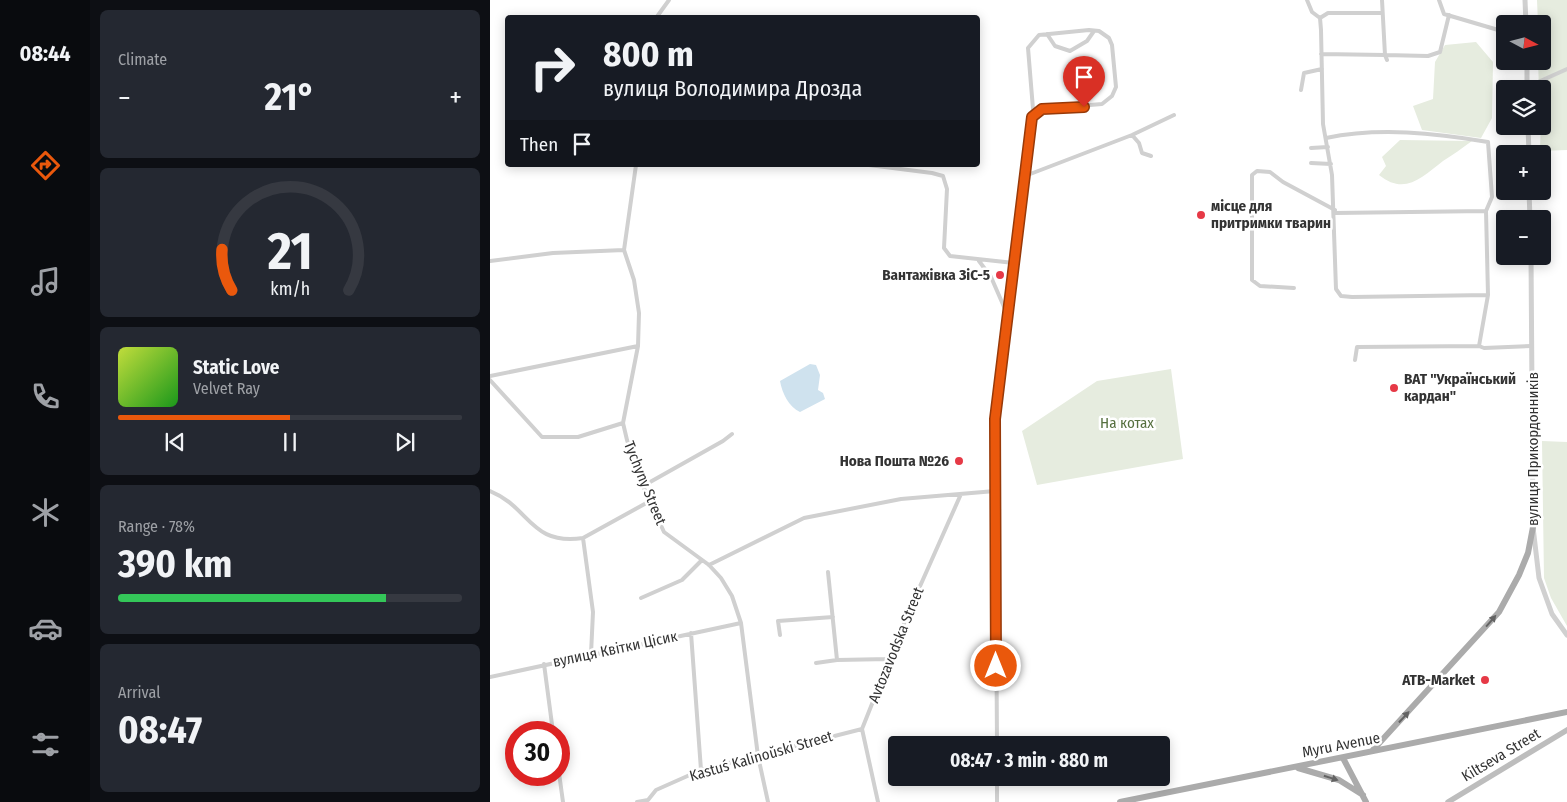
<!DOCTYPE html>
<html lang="en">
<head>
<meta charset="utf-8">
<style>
  :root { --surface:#171b24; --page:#242831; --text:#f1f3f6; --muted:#9ea1a6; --line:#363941; --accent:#ea580c }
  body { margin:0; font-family:"Fira Sans Condensed",sans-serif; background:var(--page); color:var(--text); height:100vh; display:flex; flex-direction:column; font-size:19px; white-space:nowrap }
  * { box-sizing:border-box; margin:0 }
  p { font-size:16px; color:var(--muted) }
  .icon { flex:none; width:28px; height:28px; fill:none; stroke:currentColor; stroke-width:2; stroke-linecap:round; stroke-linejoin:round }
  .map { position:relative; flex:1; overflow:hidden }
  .details { display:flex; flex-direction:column; gap:10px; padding:10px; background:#0d0f14; width:400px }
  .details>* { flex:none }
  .hud { position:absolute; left:15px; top:15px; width:475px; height:152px; border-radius:5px; box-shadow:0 2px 12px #0003; background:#171b24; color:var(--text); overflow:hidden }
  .needle { width:32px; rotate:97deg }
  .buttons { position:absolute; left:1006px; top:15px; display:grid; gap:10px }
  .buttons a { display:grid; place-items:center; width:55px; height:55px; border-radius:5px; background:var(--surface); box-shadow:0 2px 12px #0003; font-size:25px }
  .speed { position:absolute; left:15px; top:721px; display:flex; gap:10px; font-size:25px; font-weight:700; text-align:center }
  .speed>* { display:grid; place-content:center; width:65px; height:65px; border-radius:50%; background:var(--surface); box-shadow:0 2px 12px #0003; line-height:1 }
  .speed .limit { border:8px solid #d22; background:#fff; color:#111 }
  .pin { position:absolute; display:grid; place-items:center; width:42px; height:42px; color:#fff; margin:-51px -21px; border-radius:50% 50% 50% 0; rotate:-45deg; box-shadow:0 0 5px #0007 }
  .pin .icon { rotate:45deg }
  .me { position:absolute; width:55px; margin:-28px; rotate:0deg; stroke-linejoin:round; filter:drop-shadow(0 0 4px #0008) }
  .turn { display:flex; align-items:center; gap:18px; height:105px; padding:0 15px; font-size:22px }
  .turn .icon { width:65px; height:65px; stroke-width:2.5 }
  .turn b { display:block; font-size:35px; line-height:42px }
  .then { display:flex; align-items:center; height:48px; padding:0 15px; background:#0003; gap:10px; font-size:19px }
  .big { font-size:38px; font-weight:700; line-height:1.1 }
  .details .card { flex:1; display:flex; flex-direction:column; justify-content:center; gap:8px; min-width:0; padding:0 18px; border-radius:8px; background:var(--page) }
  .details .dial { align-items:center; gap:0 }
  .dial svg { height:130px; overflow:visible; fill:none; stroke:var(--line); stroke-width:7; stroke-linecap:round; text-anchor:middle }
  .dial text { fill:var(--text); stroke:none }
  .song { display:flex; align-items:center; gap:15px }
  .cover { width:60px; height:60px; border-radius:8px; background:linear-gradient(135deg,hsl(70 70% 55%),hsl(120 70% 35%)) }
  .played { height:5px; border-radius:2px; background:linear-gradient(90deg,var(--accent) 50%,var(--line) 50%) }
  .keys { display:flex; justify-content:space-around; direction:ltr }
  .heat { display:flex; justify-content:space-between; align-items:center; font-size:28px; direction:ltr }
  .charge { height:8px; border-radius:4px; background:linear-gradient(90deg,#34c759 78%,var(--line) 0) }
  .trip { position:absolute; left:398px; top:736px; width:282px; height:50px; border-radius:5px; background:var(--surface); box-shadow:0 2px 12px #0003; font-weight:700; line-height:50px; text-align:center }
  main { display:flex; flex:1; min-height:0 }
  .tabs { display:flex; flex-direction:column; width:90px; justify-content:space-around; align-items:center; background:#090b0e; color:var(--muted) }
  .tabs .icon { width:35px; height:35px }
  .tabs .selected { color:var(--accent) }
  .tabs b { font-size:22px; color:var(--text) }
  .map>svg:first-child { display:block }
</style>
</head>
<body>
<main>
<nav class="tabs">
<b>08:44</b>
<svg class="icon selected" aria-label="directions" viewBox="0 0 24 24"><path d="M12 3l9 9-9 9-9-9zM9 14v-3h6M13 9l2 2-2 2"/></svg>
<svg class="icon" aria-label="music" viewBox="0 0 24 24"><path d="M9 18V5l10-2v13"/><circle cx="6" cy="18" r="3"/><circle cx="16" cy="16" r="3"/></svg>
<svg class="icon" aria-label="phone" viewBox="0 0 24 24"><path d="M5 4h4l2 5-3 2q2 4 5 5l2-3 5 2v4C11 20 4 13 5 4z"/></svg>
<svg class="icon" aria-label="climate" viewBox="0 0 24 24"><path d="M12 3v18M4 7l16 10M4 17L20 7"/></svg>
<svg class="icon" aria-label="car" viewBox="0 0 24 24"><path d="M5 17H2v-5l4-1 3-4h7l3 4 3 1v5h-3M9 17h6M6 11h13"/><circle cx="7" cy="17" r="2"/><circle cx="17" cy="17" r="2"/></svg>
<svg class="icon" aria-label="filters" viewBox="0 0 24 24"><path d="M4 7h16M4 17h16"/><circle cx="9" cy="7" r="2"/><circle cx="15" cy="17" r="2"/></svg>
</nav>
<section class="details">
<div class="card"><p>Climate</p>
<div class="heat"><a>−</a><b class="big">21°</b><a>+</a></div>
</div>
<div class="card dial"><svg viewBox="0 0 100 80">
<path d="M14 69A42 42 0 1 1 86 69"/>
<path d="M14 69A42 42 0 0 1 8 44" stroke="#ea580c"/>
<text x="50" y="56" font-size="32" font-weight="700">21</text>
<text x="50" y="72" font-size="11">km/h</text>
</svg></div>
<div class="card">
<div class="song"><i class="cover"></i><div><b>Static Love</b><p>Velvet Ray</p></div></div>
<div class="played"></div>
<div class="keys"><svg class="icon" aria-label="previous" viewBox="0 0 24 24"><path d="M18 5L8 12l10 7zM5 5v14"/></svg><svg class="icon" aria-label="pause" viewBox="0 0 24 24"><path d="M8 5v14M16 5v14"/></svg><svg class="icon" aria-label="next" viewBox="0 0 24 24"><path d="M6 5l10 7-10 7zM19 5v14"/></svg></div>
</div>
<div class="card"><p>Range · 78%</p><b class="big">390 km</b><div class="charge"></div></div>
<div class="card"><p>Arrival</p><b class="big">08:47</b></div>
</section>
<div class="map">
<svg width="1077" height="802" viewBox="0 0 1077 802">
  <rect width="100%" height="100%" fill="#fff"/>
  <path fill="#e6ecdf" d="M 1047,0 L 1077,0 L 1077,150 L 1050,151 L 1052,89 L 1049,89 L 1048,61 L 1052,61 L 1052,24 L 1048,24 Z
    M 986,42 L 1003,62 L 1002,118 L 991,138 L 932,130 L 923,106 L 943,99 L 945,62 L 955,45 Z
    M 910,140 L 982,141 C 972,148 963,155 953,161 C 932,177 915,196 889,175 L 896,166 L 892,157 Z
    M 681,369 L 693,459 L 547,485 L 532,431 L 607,381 Z
    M 1052,441 L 1077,442 L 1077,626 L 1061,598 L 1054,578 Z"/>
  <path fill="#cfe2ee" d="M 320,364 L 326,365 L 330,375 L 328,390 L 333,393 L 335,399 L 310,412 C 299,407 292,393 290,381 Z"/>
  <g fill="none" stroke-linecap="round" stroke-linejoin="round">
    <path stroke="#d0d0d0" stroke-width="4" d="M 817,0 L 822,12 L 830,18 L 831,30 L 833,124 L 842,175 L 846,289 L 851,296 L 862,297 L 998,295 L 989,346 L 994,348 L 1042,346
      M 892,0 L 895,55 L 938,56 L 950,52 L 959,15
      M 949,0 L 954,14 L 1015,32
      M 166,18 L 179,0
      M 830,18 L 838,13 L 891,13
      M 557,34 L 565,46 L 580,51 L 597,41 L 604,31
      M 831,54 L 895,55 L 897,60
      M 1037,87 L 1077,69
      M 811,90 L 814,73 L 832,69
      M 642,135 L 649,143 L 652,153 L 661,156
      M 836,138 C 889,127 945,133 998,142 L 1002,197 L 996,211
      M 821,148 L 838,147
      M 821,163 L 841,164
      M 146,165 L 134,250 L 144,280 L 149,313 L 148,346 L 133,423 L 137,440 L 153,486 L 174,532 L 219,565 L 231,578 L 242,596 L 251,623 L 268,756 L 278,802
      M 379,165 L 442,173 L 453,176 L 457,189 L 454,248 L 460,256 L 524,263
      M 535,176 L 642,135 L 684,115
      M 845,213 L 996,211 L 998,295
      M 0,261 L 63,253 L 134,250
      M 489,261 L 501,277 L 518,316
      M 804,288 L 770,286 L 762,280 L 762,175 L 767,171 L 780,172 L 793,182 L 845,210
      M 865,360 L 867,347 L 989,346
      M 0,376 L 148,346
      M 0,380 L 52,437 L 88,437 L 133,423
      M 153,486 L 233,441 L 242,434
      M 0,491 C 40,507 40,546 93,538
      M 219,565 L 314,518 L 411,499 L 505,491
      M 338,572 L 347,660
      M 151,598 L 192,580 L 212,560
      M 201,633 L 211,770
      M 290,635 L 288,621 L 343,617
      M 101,654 L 103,612 L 93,538 L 160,501
      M 326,663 L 347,660 L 399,659
      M 54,664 L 63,732
      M 0,677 L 251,623
      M 507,745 L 505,419 L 542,117 L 543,109 L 538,48 L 549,35 L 599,30 L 609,31 L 619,38 L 622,45 L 626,87 L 622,96 L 612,104 L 552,109 L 542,117
      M 69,773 L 73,802
      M 147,802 L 158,800 L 166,790 L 211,770 L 372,729
      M 388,802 L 372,729 L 419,611 L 471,494
      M 507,802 L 507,778"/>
    <path stroke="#d0d0d0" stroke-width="5" d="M 1035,0 L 1036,24
      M 1037,61 L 1037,89
      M 1038,126 L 1039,154
      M 1039,191 L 1040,219
      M 1041,256 L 1043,527 L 1049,578 L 1062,614 L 1077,635"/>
    <path stroke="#bdbdbd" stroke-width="5.5" d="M 958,802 L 1077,730"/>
    <path stroke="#ababab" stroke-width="6" d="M 882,751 L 1009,612 L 1029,575 L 1038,553 L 1043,527
      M 853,758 L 876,802
      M 808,768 L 849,780 L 873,795
      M 630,802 L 1077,712"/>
  </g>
  <defs><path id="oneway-solid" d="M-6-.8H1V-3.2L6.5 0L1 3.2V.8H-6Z" transform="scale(1.25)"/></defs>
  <g fill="#636363">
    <use href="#oneway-solid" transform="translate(1001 621) rotate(-49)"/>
    <use href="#oneway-solid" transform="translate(914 717) rotate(-47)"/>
    <use href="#oneway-solid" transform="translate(841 778) rotate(18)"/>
  </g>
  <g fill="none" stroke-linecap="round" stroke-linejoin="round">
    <defs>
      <path id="route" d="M 506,666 L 505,419 L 542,117 L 552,109 L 594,107"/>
    </defs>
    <use href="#route" stroke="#983908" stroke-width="12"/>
    <use href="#route" stroke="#ea580c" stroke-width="9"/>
  </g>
  <g fill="#e63946" stroke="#fff" stroke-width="2">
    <circle cx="711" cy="215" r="5"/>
    <circle cx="510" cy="275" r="5"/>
    <circle cx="904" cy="388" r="5"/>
    <circle cx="469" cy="461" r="5"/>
    <circle cx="995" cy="680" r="5"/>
  </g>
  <g text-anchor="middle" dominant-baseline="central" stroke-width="5" stroke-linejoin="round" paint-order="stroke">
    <g font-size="15" font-weight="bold" fill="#333" stroke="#fff" text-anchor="end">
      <text x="721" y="206" text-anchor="start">місце для<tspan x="721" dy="17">притримки тварин</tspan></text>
      <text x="500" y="275">Вантажівка ЗіС-5</text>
      <text x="914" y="379" text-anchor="start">ВАТ "Український<tspan x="914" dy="17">кардан"</tspan></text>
      <text x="459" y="461">Нова Пошта №26</text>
      <text x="985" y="680">ATB-Market</text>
    </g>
    <g font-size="15" fill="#56703f" stroke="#fff">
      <text x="637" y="423">На котах</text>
    </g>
    <g font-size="15" fill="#333" stroke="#fff">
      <text transform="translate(1043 449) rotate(-90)">вулиця Прикордонників</text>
      <text transform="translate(155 483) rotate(68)">Tychyny Street</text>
      <text transform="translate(406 645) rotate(-68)">Avtozavodska Street</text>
      <text transform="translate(125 649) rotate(-12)">вулиця Квітки Цісик</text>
      <text transform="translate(851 745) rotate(-11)">Myru Avenue</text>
      <text transform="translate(1011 755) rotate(-31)">Kiltseva Street</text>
      <text transform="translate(271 756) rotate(-16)">Kastuś Kalinoŭski Street</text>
    </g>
  </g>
</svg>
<div class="buttons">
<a><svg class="needle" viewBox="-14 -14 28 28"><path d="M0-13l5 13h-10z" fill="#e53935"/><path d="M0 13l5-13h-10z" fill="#9ea1a6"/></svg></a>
<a><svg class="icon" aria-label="layers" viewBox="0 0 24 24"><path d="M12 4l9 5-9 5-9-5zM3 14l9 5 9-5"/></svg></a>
<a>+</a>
<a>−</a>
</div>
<div class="speed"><div class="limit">30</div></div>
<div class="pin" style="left:594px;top:107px;background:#d93025"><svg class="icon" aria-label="arrive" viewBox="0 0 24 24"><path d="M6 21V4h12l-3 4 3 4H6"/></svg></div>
<svg class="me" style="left:506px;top:666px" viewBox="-20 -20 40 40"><circle r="17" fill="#ea580c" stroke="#fff" stroke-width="3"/><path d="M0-11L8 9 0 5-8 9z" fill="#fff"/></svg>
<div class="trip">08:47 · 3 min · 880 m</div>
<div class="hud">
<div class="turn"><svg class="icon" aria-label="right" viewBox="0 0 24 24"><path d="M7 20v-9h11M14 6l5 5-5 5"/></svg><div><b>800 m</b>вулиця Володимира Дрозда</div></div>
<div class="then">Then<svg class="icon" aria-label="arrive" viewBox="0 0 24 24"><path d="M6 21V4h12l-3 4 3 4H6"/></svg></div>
</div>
</div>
</main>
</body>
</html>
